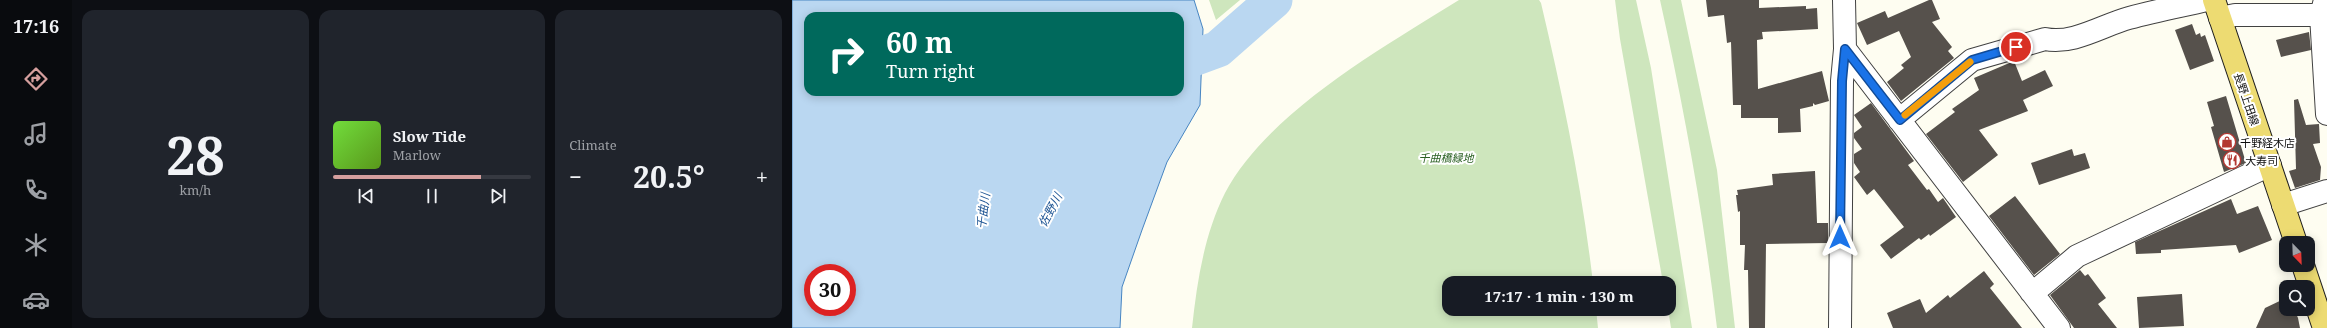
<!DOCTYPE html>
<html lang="en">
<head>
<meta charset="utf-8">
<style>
  :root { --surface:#171b24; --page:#20242c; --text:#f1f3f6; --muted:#9ea1a6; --line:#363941; --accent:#d59f9e }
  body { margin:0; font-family:"Noto Serif","Noto Sans JP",serif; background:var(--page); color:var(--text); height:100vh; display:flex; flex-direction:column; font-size:15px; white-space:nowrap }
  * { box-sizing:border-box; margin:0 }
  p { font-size:13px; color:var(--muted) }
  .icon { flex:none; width:22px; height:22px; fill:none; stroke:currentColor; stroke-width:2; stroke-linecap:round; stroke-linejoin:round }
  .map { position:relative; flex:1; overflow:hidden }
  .sheet { display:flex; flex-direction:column; gap:10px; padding:10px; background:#0d0f14; width:720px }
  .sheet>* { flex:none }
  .guide { position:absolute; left:12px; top:12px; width:380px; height:84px; border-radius:12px; box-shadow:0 2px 10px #0003; background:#00695c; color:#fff; overflow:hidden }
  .needle { width:26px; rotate:157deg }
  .buttons { position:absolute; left:1487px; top:236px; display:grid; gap:8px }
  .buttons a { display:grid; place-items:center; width:36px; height:36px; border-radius:8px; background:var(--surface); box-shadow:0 2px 10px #0003; font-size:20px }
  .speed { position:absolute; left:12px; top:264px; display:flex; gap:8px; font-size:20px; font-weight:700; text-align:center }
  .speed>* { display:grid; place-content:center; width:52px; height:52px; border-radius:50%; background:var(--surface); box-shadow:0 2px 10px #0003; line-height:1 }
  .speed .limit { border:6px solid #d22; background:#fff; color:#111 }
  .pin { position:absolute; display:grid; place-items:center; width:34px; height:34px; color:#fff; margin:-17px; border:2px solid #fff; border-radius:50%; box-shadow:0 1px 4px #0007 }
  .me { position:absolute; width:44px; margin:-22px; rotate:0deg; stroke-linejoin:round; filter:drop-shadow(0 0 3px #0008) }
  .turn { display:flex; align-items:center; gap:14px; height:84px; padding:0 16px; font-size:18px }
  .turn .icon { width:52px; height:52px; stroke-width:2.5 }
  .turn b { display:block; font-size:28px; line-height:34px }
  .big { font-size:30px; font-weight:700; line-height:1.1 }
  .sheet .widget { flex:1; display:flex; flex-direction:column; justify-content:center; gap:6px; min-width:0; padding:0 14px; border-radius:12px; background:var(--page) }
  .sheet .dial { align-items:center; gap:0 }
  .dial b { font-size:52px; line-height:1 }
  .song { display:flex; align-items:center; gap:12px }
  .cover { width:48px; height:48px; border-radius:6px; background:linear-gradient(135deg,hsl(100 70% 55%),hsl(90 70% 35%)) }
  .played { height:4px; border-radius:2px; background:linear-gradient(90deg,var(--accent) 75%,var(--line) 75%) }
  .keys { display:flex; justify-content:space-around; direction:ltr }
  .heat { display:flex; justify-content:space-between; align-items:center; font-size:22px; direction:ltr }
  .sheet .tiles { flex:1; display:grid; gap:10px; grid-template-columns:repeat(3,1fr) }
  .trip { position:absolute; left:650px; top:276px; width:234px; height:40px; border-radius:12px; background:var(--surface); box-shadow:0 2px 10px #0003; font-weight:700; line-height:40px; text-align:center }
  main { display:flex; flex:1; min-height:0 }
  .dock { display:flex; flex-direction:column; width:72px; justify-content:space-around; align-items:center; background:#090b0e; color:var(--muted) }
  .dock .icon { width:28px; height:28px }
  .dock .on { color:var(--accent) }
  .dock b { font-size:18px; color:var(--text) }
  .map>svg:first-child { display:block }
</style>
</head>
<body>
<main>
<nav class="dock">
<b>17:16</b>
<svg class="icon on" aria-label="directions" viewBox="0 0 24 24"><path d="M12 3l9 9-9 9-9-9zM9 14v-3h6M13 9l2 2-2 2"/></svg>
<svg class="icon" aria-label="music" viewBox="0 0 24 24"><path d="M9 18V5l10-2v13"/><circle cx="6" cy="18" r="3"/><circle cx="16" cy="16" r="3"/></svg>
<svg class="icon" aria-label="phone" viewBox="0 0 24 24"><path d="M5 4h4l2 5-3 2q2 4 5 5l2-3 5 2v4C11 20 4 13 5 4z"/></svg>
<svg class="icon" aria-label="climate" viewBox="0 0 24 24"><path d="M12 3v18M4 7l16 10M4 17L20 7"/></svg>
<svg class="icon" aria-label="car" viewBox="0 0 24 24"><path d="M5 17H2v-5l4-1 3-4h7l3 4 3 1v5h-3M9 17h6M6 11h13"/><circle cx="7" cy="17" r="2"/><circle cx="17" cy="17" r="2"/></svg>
</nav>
<section class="sheet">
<div class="tiles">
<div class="widget dial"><b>28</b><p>km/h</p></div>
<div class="widget">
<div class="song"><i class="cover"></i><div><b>Slow Tide</b><p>Marlow</p></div></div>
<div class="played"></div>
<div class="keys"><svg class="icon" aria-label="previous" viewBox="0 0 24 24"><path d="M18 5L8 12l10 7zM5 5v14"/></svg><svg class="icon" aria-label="pause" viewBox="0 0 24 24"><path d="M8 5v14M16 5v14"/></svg><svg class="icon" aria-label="next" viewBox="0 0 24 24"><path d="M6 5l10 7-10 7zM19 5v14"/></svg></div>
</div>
<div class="widget"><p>Climate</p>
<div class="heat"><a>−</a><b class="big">20.5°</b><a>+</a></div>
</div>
</div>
</section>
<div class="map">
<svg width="1535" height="328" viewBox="0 0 1535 328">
  <rect width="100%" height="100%" fill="#fefdf1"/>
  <path fill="#cee6bd" d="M 417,0 L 448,0 L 424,20 Z
    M 667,0 L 747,0 L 749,3 C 771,96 790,188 801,283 L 657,283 L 657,309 L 804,309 L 806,328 L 400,328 C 405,282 412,235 433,193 C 476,112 590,48 667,0 Z
    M 823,0 L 844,0 L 859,68 L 900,328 L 879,328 L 876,309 L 877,283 L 871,283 L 828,39 Z
    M 868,0 L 889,0 L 925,170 L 943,328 L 925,328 C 912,218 892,108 868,0 Z"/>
  <path fill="#bad7f1" stroke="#4785c2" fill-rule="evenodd" d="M 0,0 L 402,0 L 411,29 L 408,105 L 375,162 L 350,230 L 330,287 L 328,328 L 0,328 ZM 16,16 L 388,16 L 388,92 L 16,92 ZM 21,273 L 55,273 L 55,307 L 21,307 Z"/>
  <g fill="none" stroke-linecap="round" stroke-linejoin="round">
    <path stroke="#bad7f1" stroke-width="37" d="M 388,63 L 426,49 L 482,0"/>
  </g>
  <path fill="#56514c" d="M 914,0 L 967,0 L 967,8 L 1014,6 L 1014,9 L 1025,8 L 1026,29 L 970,32 L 971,39 L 965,40 L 966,89 L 1030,71 L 1037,101 L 1023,105 L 1021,103 L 1021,106 L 1008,109 L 1009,132 L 986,133 L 986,118 L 949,118 L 949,105 L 941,105 L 939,42 L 935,43 L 932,15 L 916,17 Z
    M 1137,0 L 1140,0 L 1148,19 L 1140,22 L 1160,47 L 1156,51 L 1162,58 L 1109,101 L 1095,82 L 1112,68 L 1109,65 L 1119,57 L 1107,31 L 1075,45 L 1065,23 L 1093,11 L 1096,18 Z
    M 1400,24 L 1404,35 L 1408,33 L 1409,37 L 1413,35 L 1422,61 L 1398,70 L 1383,30 Z
    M 1517,32 L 1519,50 L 1489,57 L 1484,40 Z
    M 1222,61 L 1230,81 L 1253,70 L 1261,86 L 1231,100 L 1236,111 L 1187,130 L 1206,155 L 1171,182 L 1134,134 L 1163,112 L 1160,109 L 1187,90 L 1182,78 Z
    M 1434,96 L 1454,163 L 1432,172 L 1419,127 L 1422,126 L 1415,102 Z
    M 1506,99 L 1514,125 L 1527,124 L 1528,143 L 1521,144 L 1529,167 L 1528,180 L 1503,188 L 1497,171 L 1504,169 L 1502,100 Z
    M 1079,103 L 1122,161 L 1116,165 L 1135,190 L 1137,189 L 1146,202 L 1151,198 L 1164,217 L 1138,236 L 1137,234 L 1129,240 L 1127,238 L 1099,259 L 1088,245 L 1112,227 L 1082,189 L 1075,195 L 1062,177 L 1068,172 L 1062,163 L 1062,154 L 1070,149 L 1062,138 L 1062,133 L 1070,127 L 1062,115 Z
    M 1280,149 L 1282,156 L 1293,153 L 1298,168 L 1247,185 L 1239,163 Z
    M 1023,171 L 1025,223 L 1036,223 L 1036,243 L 974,244 L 973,328 L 957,328 L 956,270 L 952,270 L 953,245 L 948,245 L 948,211 L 946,212 L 944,195 L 946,195 L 945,190 L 981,185 L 980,174 Z
    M 1223,196 L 1268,254 L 1242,275 L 1197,216 Z
    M 1439,199 L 1445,214 L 1466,206 L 1480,240 L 1447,253 L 1444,245 L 1369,250 L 1369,253 L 1344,254 L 1343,242 Z
    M 1288,270 L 1293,276 L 1296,274 L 1314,298 L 1306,304 L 1325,328 L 1282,328 L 1258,295 Z
    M 1192,271 L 1202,284 L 1198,288 L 1230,328 L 1101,328 L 1095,313 L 1128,299 L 1134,313 L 1156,295 L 1158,298 Z
    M 1390,294 L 1392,326 L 1347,328 L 1345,297 Z
    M 1494,298 L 1494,309 L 1502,309 L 1506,318 L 1508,328 L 1464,328 L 1473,308 Z"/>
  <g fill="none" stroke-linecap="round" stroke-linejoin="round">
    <defs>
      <path id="street" d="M 1052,0 L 1053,49 L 1267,328
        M 1533,0 L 1529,15 L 1535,114
        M 1428,18 L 1443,15 L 1529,15
        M 1107,120 L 1180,60 L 1253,39 C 1281,45 1311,25 1337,18 C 1363,11 1389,6 1415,0
        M 1491,205 L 1535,191
        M 1239,292 L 1248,287 L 1285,256 L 1478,165
        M 1048,328 L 1050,81 L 1053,49"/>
      <path id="primary" d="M 1422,0 L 1504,243
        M 1511,265 L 1532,328"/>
    </defs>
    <use href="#street" stroke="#414141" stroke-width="24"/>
    <use href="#primary" stroke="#1f1f1f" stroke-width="24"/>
    <use href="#street" stroke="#fff" stroke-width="22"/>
    <use href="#primary" stroke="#eddb72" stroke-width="22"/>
  </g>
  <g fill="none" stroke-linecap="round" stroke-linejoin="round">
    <defs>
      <path id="route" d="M 1048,237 L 1050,81 L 1053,49 L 1108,120 L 1180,60 L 1224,47"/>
    </defs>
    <use href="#route" stroke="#114b97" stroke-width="10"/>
    <use href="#route" stroke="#1a73e8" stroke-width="7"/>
    <path stroke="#f59e0b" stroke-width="7" d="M 1113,115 L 1178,62"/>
  </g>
  <defs>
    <symbol id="shop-ring" viewBox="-11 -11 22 22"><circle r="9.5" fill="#fff" stroke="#b33832" stroke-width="1.5"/><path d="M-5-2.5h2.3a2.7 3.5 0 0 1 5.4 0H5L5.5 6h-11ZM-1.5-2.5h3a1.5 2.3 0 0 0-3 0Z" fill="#b33832"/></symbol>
    <symbol id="restaurant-ring" viewBox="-11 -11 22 22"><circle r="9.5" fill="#fff" stroke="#b33832" stroke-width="1.5"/><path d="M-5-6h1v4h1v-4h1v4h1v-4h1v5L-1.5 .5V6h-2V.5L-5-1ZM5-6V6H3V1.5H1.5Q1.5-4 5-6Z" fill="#b33832"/></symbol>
  </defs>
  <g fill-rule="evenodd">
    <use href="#shop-ring" x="1425" y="132" width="20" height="20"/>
    <use href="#restaurant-ring" x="1430" y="150" width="20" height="20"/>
  </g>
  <g text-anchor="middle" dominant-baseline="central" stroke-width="4" stroke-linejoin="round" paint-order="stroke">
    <g font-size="11" fill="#0e0e0e" stroke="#fff">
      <text transform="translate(1455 99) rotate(71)">長野上田線</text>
    </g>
    <g font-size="11" fill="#0e0e0e" stroke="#fff" text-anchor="start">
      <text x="1448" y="142">千野経木店</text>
      <text x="1453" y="160">大寿司</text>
    </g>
    <g font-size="11" font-style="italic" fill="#2b6124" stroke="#fff">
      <text x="654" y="157">千曲橋緑地</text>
    </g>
    <g font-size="12" font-style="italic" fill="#225896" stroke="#fff">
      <text transform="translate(258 210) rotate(-62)">佐野川</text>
      <text transform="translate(191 211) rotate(-83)">千曲川</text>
    </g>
  </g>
</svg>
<div class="buttons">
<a><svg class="needle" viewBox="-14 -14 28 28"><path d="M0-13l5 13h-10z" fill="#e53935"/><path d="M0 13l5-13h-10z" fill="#9ea1a6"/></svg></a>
<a><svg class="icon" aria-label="search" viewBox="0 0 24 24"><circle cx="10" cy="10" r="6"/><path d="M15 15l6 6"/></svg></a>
</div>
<div class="speed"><div class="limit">30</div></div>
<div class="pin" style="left:1224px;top:47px;background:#d93025"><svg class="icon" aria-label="arrive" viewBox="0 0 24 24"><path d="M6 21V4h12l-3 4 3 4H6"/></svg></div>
<svg class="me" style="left:1048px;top:237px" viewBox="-20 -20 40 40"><path d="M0-17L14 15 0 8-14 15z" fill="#1a73e8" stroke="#fff" stroke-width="4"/></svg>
<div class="trip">17:17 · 1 min · 130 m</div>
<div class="guide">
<div class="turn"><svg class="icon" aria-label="right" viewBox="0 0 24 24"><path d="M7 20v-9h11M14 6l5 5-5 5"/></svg><div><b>60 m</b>Turn right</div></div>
</div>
</div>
</main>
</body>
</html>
